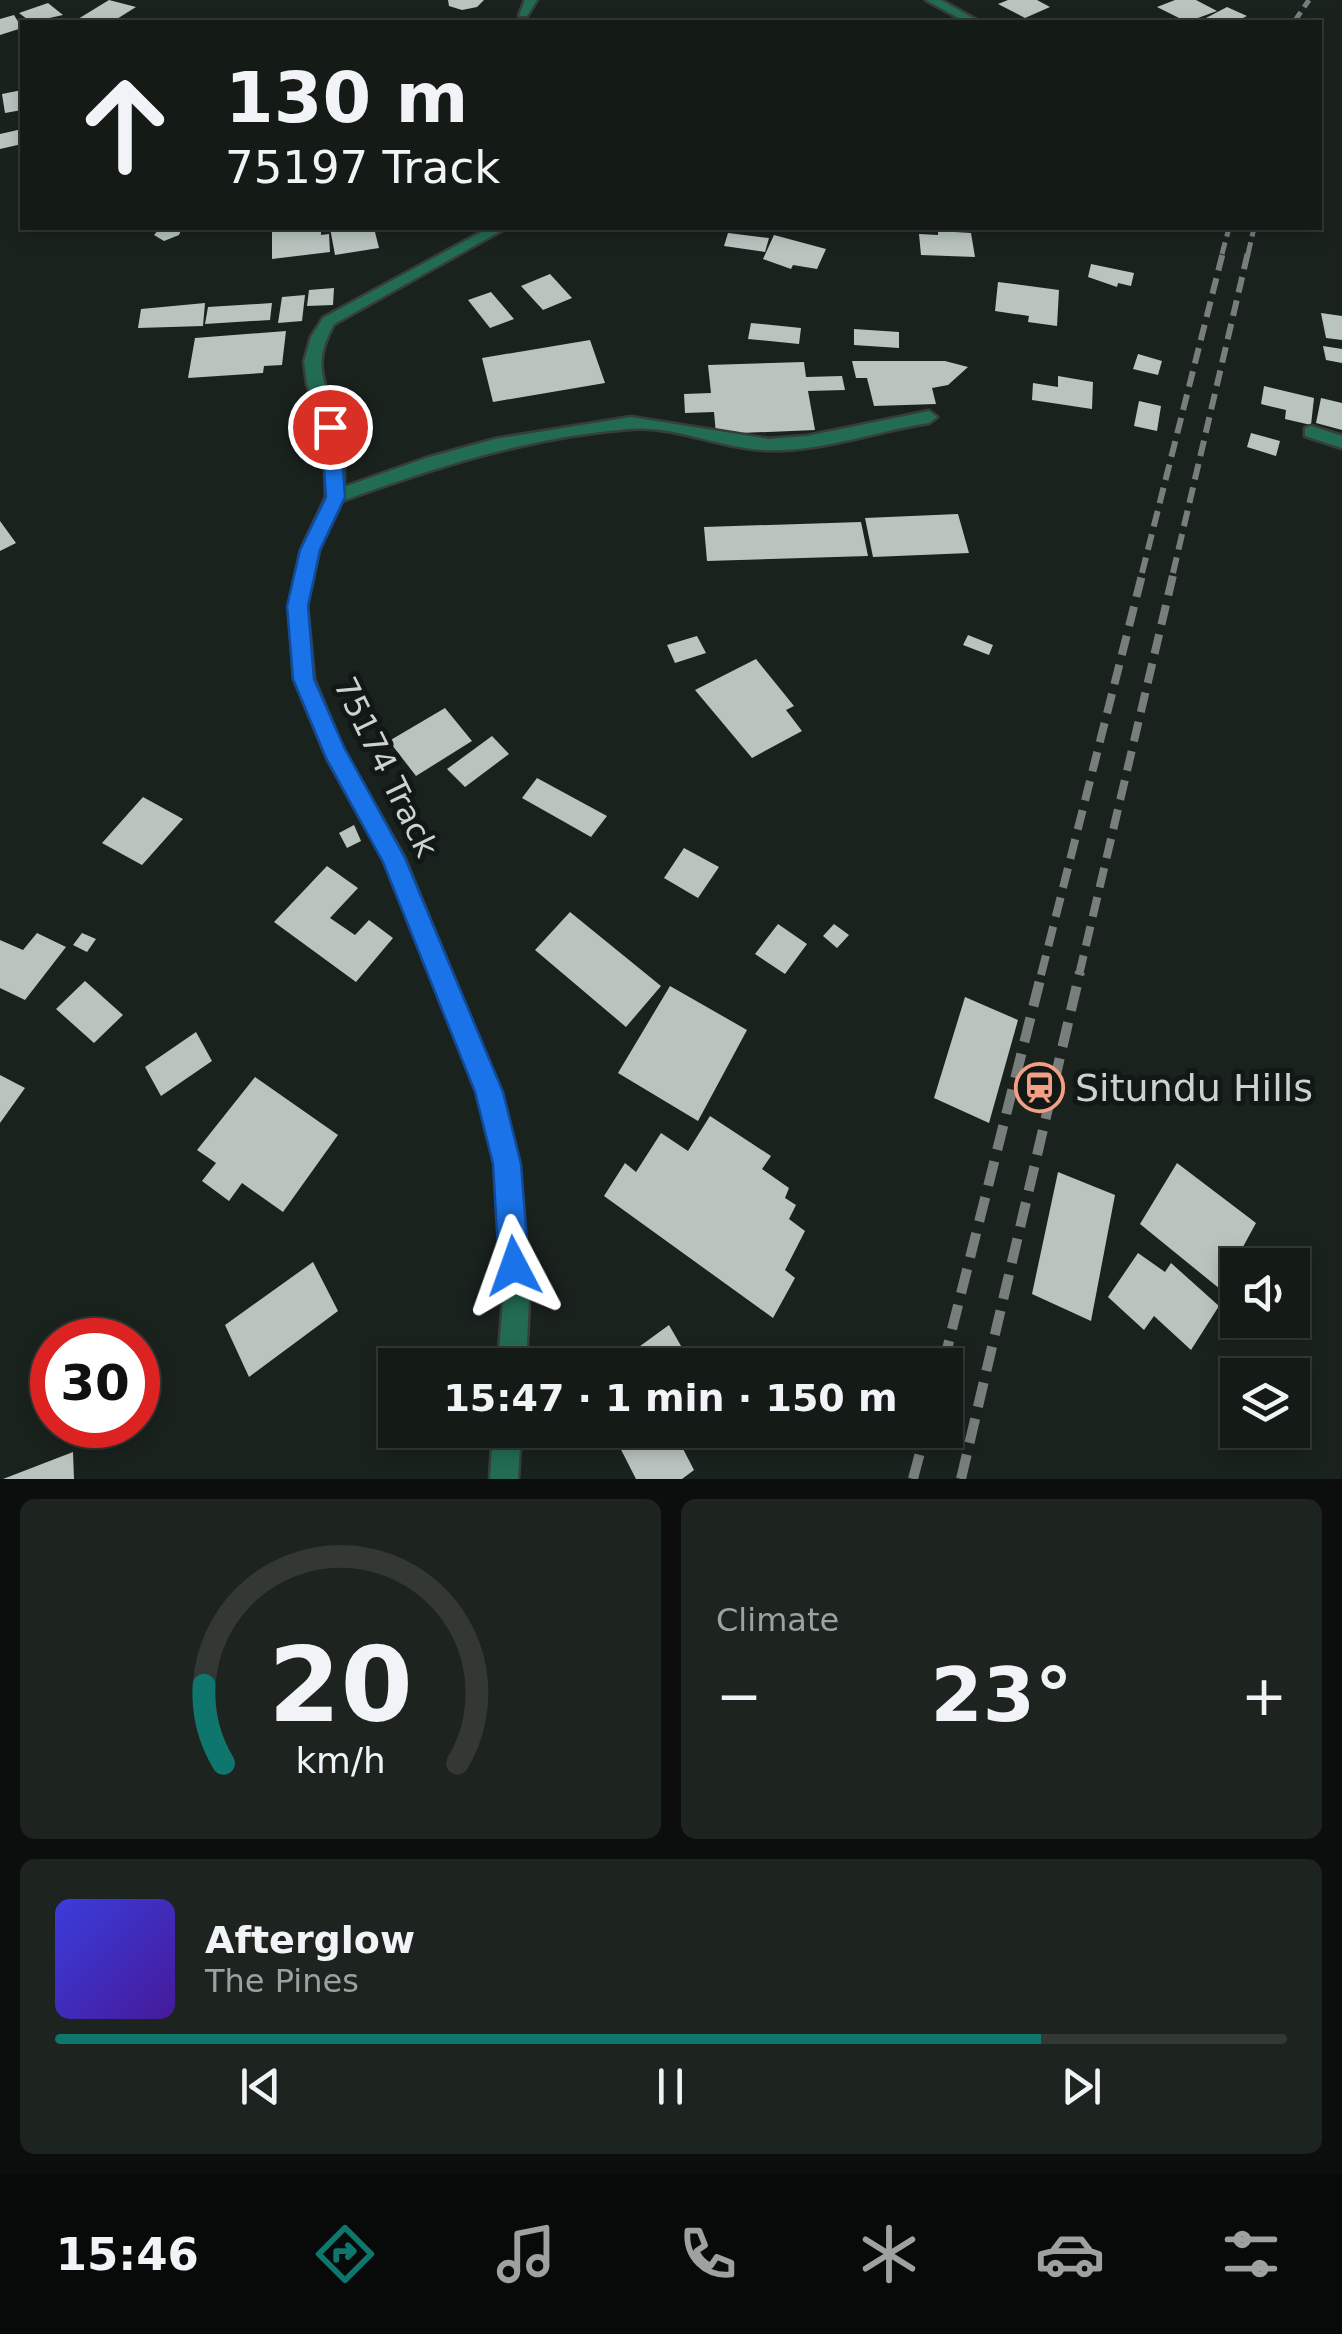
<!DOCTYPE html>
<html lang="en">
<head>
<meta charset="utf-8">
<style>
  :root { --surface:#141a16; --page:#1d231f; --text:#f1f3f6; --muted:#9da1a1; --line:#333835; --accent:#0f766e }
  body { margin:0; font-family:"DejaVu Sans",sans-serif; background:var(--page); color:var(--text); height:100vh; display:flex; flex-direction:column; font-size:38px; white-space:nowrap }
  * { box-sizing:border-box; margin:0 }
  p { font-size:32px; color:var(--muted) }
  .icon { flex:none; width:55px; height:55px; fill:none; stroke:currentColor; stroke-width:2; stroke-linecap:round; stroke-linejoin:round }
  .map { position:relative; height:1479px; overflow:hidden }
  .side { display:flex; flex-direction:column; gap:20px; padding:20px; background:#0b0e0c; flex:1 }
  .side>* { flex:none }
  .hud { position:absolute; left:20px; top:20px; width:1302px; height:210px; border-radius:0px; box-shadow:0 5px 15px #0003,0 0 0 2px var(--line); background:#141a16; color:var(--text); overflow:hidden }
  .fabs { position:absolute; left:1220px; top:1248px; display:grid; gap:20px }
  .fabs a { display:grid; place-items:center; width:90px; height:90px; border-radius:0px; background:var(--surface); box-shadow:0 5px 15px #0003,0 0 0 2px var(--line); font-size:50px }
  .speed { position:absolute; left:30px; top:1318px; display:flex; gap:20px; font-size:50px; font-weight:700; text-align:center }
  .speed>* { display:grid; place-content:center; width:130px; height:130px; border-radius:50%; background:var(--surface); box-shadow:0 5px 15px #0003,0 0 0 2px var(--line); line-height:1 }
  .speed .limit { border:15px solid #d22; background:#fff; color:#111 }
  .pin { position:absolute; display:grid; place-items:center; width:85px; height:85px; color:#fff; margin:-42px; border:5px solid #fff; border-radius:50%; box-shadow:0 2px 10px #0007 }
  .me { position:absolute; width:110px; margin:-55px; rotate:356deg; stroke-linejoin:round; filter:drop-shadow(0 0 8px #0008) }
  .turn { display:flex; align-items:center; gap:35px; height:210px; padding:0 40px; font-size:45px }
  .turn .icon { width:130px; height:130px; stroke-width:2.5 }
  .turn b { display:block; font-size:70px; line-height:85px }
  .big { font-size:75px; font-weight:600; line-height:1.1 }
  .side .widget { flex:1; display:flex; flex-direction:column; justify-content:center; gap:15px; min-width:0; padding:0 35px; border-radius:15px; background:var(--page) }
  .side .dial { align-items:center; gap:0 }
  .dial svg { height:260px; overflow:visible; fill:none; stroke:var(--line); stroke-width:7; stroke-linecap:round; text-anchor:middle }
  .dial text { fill:var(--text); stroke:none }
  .song { display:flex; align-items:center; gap:30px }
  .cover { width:120px; height:120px; border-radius:15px; background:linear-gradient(135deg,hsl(240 70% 55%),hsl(260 70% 35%)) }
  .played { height:10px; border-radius:5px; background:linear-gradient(90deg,var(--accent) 80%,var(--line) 80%) }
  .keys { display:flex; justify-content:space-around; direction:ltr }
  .heat { display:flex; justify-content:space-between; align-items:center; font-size:55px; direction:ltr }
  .side .tiles { flex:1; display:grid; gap:20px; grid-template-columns:1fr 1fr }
  .widget:last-child { grid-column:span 2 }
  .trip { position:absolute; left:378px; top:1348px; width:585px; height:100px; border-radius:0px; background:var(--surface); box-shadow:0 5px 15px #0003,0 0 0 2px var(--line); font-weight:600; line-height:100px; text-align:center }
  .menu { display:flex; height:160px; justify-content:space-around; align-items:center; background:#080a09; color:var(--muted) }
  .menu .icon { width:70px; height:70px }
  .menu .active { color:var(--accent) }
  .menu b { font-size:45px; color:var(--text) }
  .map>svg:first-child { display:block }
</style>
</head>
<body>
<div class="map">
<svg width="1342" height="1479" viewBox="0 0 1342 1479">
  <rect width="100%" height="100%" fill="#1a221e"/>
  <path fill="#b9c4bf" d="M 109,0 L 136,7 L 112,22 L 78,19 Z
    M 448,0 L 484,0 L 477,7 L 462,10 L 449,6 Z
    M 1008,0 L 1037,0 L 1050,7 L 1025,18 L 998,4 Z
    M 1175,0 L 1196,0 L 1217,11 L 1187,22 L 1157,7 Z
    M 48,3 L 63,15 L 31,22 L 19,13 Z
    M 1227,7 L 1247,16 L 1235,22 L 1204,19 Z
    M 14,15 L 22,28 L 0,35 L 0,19 Z
    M 22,90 L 22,110 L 5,113 L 2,94 Z
    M 22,129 L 22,144 L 0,149 L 0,134 Z
    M 160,228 L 179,228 L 181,230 L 179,235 L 164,241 L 154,235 Z
    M 307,228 L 321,228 L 321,235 L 329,234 L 330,252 L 272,259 L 272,231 Z
    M 330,228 L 374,228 L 379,248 L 335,255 Z
    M 938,231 L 971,233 L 975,257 L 921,255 L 919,234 L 938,235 Z
    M 728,233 L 769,238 L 765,252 L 724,246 Z
    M 774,235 L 826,249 L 817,269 L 793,265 L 791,269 L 763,259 Z
    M 1091,264 L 1134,273 L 1131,286 L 1118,283 L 1117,287 L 1088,277 Z
    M 550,274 L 572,298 L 543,310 L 521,286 Z
    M 998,282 L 1059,290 L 1057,326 L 1028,322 L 1029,316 L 995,311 Z
    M 334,288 L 333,305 L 307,306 L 309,290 Z
    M 491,292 L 514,319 L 490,328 L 468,300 Z
    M 305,295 L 302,321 L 278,323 L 282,297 Z
    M 205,303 L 203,326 L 138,328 L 141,309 Z
    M 272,303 L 270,320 L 205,324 L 208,307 Z
    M 1321,313 L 1342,316 L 1342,340 L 1326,338 Z
    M 751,323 L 801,328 L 799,344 L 748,339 Z
    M 854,329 L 899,332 L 899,348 L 854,345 Z
    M 286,331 L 282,365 L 264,366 L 263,373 L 188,378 L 195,338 Z
    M 590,340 L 605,383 L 493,402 L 482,358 Z
    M 1323,346 L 1342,349 L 1342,363 L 1326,360 Z
    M 1138,354 L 1162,361 L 1158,375 L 1133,369 Z
    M 852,361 L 945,361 L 968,367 L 948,385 L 932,388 L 936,404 L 874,406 L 867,378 L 856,378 Z
    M 804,362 L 806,377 L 842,376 L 845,390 L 808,391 L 815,430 L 716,434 L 714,412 L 685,413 L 684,394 L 711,393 L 708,365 Z
    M 1058,376 L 1093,382 L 1092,409 L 1032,400 L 1033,383 L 1058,387 Z
    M 1264,386 L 1314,398 L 1311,425 L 1285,419 L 1286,410 L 1261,404 Z
    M 1321,398 L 1342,403 L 1342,430 L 1316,423 Z
    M 1139,401 L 1161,406 L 1157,431 L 1134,426 Z
    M 1251,433 L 1280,441 L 1276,456 L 1247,447 Z
    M 958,514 L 969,553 L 873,557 L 865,518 Z
    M 0,521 L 16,543 L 0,551 Z
    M 861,522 L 868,556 L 707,561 L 704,527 Z
    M 968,635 L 993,645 L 989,655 L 963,645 Z
    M 697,636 L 706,653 L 675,663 L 667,645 Z
    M 756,659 L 794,706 L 786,710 L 802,731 L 752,758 L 695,690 Z
    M 445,708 L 472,741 L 416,776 L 389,741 Z
    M 492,736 L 509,754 L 465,787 L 447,769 Z
    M 537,778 L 607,816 L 591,837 L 522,798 Z
    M 143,797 L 183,819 L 142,865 L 102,843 Z
    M 354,825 L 361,841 L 347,848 L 339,833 Z
    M 684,848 L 719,867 L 698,898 L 664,878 Z
    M 327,866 L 358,888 L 330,918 L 355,935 L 369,920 L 393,938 L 356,982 L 274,922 Z
    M 570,912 L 661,986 L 626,1027 L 535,950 Z
    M 778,924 L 807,944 L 785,974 L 755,954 Z
    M 834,924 L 849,935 L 837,948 L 823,936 Z
    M 37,933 L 66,947 L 25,1000 L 0,988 L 0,940 L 23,950 Z
    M 82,933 L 96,939 L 87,952 L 73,945 Z
    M 85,981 L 123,1015 L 94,1043 L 56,1009 Z
    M 670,986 L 747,1030 L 698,1121 L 618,1073 Z
    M 965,997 L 1018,1020 L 989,1123 L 934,1098 Z
    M 196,1032 L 212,1061 L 161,1096 L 145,1067 Z
    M 0,1075 L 25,1088 L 0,1123 Z
    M 255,1077 L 338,1135 L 283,1212 L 242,1183 L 229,1201 L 202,1181 L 216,1163 L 197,1150 Z
    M 710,1116 L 771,1156 L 762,1169 L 789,1188 L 785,1198 L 796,1205 L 789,1219 L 805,1231 L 785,1270 L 795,1278 L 773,1318 L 604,1196 L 625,1163 L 636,1172 L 661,1133 L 688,1151 Z
    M 1177,1163 L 1256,1223 L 1220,1289 L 1140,1224 Z
    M 1058,1172 L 1115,1195 L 1091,1321 L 1032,1294 Z
    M 1138,1253 L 1165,1272 L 1171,1263 L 1219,1306 L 1191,1350 L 1154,1316 L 1144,1330 L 1108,1297 Z
    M 313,1262 L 338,1311 L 249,1377 L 225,1325 Z
    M 669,1325 L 692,1365 L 614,1365 Z
    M 611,1430 L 700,1430 L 681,1445 L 694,1470 L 682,1479 L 636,1479 Z
    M 73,1452 L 74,1479 L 3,1479 Z"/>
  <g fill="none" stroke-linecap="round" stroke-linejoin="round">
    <defs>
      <path id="street" d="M 525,0 L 537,0 L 527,16 L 519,16 Z
        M 926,0 L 941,0 L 980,22 L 966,22 Z
        M 489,228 L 506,228 L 334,324 C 308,370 329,386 340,431 C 344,449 344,469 344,487 L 426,458 L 495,439 L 631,417 L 769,439 L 807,436 L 929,411 L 937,417 L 929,423 C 875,431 819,453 764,450 C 719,448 674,425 629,429 C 529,437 435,467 342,501 L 319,550 L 307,606 L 314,679 L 343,749 L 404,857 L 501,1092 L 519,1164 L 529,1300 L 526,1365 L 498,1365 L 503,1300 L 495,1164 L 477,1092 L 384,861 L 327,758 L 294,679 L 289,606 L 301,550 L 326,497 L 324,434 L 307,384 L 304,362 L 311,337 L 323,318 Z
        M 1311,426 L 1342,436 L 1342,448 L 1305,436 L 1305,428 Z
        M 493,1430 L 521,1430 L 518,1479 L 490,1479 Z"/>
    </defs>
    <use href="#street" stroke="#373e3a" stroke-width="5"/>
    <use href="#street" fill="#226c53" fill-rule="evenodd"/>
    <path stroke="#777e7b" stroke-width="5" stroke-dasharray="12 6" stroke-linecap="butt" d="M 1294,22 L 1309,0
      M 1222,254 L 1229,228
      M 1248,254 L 1254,228"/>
    <path stroke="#777e7b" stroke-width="6" stroke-dasharray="16 8" stroke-linecap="butt" d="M 1142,573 L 1223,252
      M 1173,573 L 1248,252"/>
    <path stroke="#777e7b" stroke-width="8" stroke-dasharray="20 10" stroke-linecap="butt" d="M 1041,975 L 1143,571
      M 1079,975 L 1174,571"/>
    <path stroke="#777e7b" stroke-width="10" stroke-dasharray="25 12" stroke-linecap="butt" d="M 943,1365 L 1042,972
      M 913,1479 L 926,1430
      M 961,1479 L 1080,972"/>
  </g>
  <path fill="#1a73e8" stroke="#114b97" stroke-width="2.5" d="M 330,421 L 340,427 L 345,497 L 320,550 L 308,606 L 314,679 L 344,747 L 405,858 L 503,1092 L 521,1164 L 529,1266 L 525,1277 L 514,1281 L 503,1277 L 499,1266 L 493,1164 L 475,1092 L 383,862 L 326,758 L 293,679 L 287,606 L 300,550 L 326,497 L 321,427 Z"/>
  <defs>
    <symbol id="station-ring" viewBox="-11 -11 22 22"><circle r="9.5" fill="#111815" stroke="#f49e86" stroke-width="1.5"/><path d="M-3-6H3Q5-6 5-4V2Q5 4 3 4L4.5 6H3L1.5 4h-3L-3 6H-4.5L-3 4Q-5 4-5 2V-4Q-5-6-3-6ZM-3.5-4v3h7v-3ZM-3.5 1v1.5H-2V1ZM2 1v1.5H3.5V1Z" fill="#f49e86"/></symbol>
  </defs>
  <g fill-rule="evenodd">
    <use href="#station-ring" x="1012" y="1060" width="55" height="55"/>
  </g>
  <g text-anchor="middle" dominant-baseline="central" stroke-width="10" stroke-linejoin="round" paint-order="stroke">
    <g font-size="32" fill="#cdd2d0" stroke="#111815">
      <text transform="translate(386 767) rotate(64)">75174 Track</text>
    </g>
    <g font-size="38" fill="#cdd2d0" stroke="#111815" text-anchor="start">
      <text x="1075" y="1088">Situndu Hills</text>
    </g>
  </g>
</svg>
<div class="fabs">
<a><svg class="icon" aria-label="sound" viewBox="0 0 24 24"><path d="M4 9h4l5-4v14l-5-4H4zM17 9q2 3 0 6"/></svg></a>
<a><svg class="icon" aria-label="layers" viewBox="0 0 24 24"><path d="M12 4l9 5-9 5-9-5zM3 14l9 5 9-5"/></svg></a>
</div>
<div class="speed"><div class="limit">30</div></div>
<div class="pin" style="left:330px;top:427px;background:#d93025"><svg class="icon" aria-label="arrive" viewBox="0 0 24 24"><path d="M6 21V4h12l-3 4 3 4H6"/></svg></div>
<svg class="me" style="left:514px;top:1266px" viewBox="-20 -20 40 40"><path d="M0-17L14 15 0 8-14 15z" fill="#1a73e8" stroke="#fff" stroke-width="4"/></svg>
<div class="trip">15:47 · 1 min · 150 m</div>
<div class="hud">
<div class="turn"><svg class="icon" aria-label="ahead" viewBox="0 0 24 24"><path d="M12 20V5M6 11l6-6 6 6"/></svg><div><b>130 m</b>75197 Track</div></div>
</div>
</div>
<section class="side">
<div class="tiles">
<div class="widget dial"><svg viewBox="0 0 100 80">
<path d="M14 69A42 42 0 1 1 86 69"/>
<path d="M14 69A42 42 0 0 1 8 45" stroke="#0f766e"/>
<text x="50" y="56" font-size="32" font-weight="700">20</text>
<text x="50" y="72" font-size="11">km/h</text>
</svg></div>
<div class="widget"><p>Climate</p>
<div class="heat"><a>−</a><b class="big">23°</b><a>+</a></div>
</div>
<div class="widget">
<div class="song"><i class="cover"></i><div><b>Afterglow</b><p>The Pines</p></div></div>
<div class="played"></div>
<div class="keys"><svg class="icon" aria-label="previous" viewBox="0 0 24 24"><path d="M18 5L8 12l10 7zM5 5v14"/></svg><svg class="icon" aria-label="pause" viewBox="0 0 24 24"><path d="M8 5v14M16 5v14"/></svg><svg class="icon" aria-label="next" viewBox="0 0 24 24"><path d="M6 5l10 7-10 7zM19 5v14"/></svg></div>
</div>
</div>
</section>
<nav class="menu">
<b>15:46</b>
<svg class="icon active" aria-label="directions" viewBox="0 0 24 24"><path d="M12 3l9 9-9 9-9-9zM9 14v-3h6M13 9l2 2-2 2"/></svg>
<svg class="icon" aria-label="music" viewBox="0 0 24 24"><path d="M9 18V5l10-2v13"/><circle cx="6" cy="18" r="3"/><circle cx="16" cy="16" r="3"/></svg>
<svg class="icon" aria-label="phone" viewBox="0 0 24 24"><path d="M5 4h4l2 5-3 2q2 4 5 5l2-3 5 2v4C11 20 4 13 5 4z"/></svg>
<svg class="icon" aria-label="climate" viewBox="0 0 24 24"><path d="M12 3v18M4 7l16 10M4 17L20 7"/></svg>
<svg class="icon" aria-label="car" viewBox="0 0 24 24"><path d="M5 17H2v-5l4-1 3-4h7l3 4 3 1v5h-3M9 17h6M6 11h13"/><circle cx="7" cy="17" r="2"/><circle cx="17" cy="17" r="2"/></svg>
<svg class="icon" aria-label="filters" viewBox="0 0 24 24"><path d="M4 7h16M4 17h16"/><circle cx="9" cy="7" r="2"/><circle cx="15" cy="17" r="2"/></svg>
</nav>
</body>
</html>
